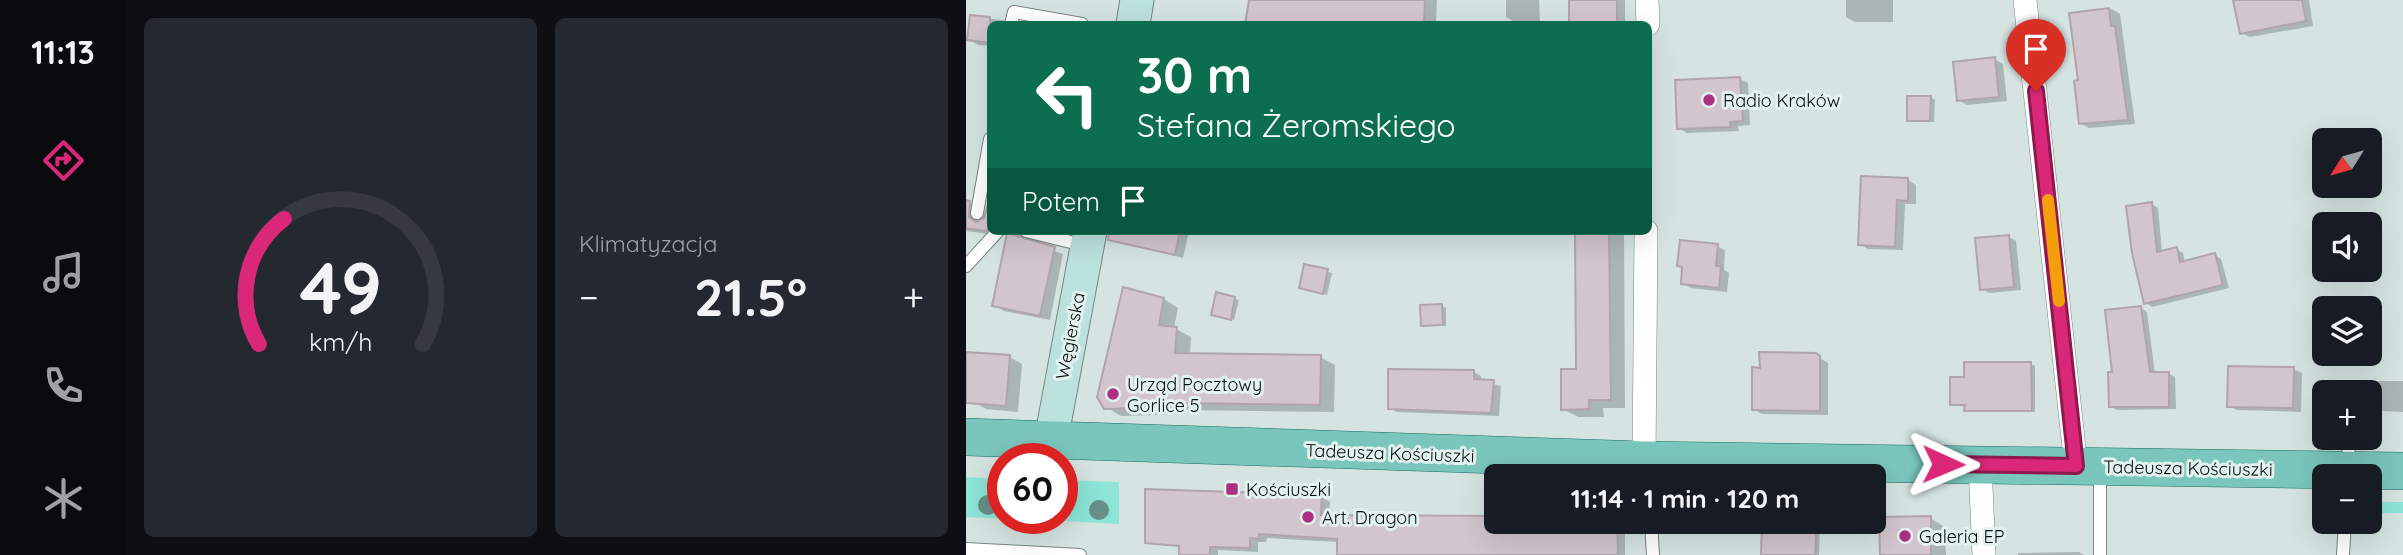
<!DOCTYPE html>
<html lang="pl">
<head>
<meta charset="utf-8">
<style>
  :root { --surface:#171b24; --page:#242831; --text:#f1f3f6; --muted:#9ea1a6; --line:#363941; --accent:#db2777 }
  body { margin:0; font-family:Quicksand,sans-serif; background:var(--page); color:var(--text); height:100vh; display:flex; flex-direction:column; font-size:26px; white-space:nowrap }
  * { box-sizing:border-box; margin:0 }
  p { font-size:23px; color:var(--muted) }
  .icon { flex:none; width:38px; height:38px; fill:none; stroke:currentColor; stroke-width:2; stroke-linecap:round; stroke-linejoin:round }
  .map { position:relative; flex:1; overflow:hidden }
  .details { display:flex; flex-direction:column; gap:18px; padding:18px; background:#0d0f14; width:840px }
  .details>* { flex:none }
  .hud { position:absolute; left:21px; top:21px; width:665px; height:214px; border-radius:10px; box-shadow:0 7px 28px #0002; background:#0b6e4f; color:#fff; overflow:hidden }
  .needle { width:46px; rotate:233deg }
  .controls { position:absolute; left:1346px; top:128px; display:grid; gap:14px }
  .controls a { display:grid; place-items:center; width:70px; height:70px; border-radius:10px; background:var(--surface); box-shadow:0 7px 28px #0002; font-size:35px }
  .speed { position:absolute; left:21px; top:443px; display:flex; gap:14px; font-size:35px; font-weight:700; text-align:center }
  .speed>* { display:grid; place-content:center; width:91px; height:91px; border-radius:50%; background:var(--surface); box-shadow:0 7px 28px #0002; line-height:1 }
  .speed .limit { border:10px solid #d22; background:#fff; color:#111 }
  .pin { position:absolute; display:grid; place-items:center; width:60px; height:60px; color:#fff; margin:-72px -30px; border-radius:50% 50% 50% 0; rotate:-45deg; box-shadow:0 0 7px #0007 }
  .pin .icon { rotate:45deg }
  .me { position:absolute; width:77px; margin:-38px; rotate:91deg; stroke-linejoin:round; filter:drop-shadow(0 0 5px #0008) }
  .turn { display:flex; align-items:center; gap:24px; height:147px; padding:0 35px; font-size:32px }
  .turn .icon { width:91px; height:91px; stroke-width:2.5 }
  .turn b { display:block; font-size:49px; line-height:60px }
  .then { display:flex; align-items:center; height:66px; padding:0 35px; background:#0003; gap:14px; font-size:26px }
  .big { font-size:52px; font-weight:700; line-height:1.1 }
  .details .tile { flex:1; display:flex; flex-direction:column; justify-content:center; gap:10px; min-width:0; padding:0 24px; border-radius:10px; background:var(--page) }
  .details .dial { align-items:center; gap:0 }
  .dial svg { height:182px; overflow:visible; fill:none; stroke:var(--line); stroke-width:7; stroke-linecap:round; text-anchor:middle }
  .dial text { fill:var(--text); stroke:none }
  .heat { display:flex; justify-content:space-between; align-items:center; font-size:38px; direction:ltr }
  .details .tiles { flex:1; display:grid; gap:18px; grid-template-columns:repeat(2,1fr) }
  .trip { position:absolute; left:518px; top:464px; width:402px; height:70px; border-radius:10px; background:var(--surface); box-shadow:0 7px 28px #0002; font-weight:700; line-height:70px; text-align:center }
  main { display:flex; flex:1; min-height:0 }
  .tab-bar { display:flex; flex-direction:column; width:126px; justify-content:space-around; align-items:center; background:#090b0e; color:var(--muted) }
  .tab-bar .icon { width:49px; height:49px }
  .tab-bar .active { color:var(--accent) }
  .tab-bar b { font-size:32px; color:var(--text) }
  .map>svg:first-child { display:block }
</style>
</head>
<body>
<main>
<nav class="tab-bar">
<b>11:13</b>
<svg class="icon active" aria-label="directions" viewBox="0 0 24 24"><path d="M12 3l9 9-9 9-9-9zM9 14v-3h6M13 9l2 2-2 2"/></svg>
<svg class="icon" aria-label="music" viewBox="0 0 24 24"><path d="M9 18V5l10-2v13"/><circle cx="6" cy="18" r="3"/><circle cx="16" cy="16" r="3"/></svg>
<svg class="icon" aria-label="phone" viewBox="0 0 24 24"><path d="M5 4h4l2 5-3 2q2 4 5 5l2-3 5 2v4C11 20 4 13 5 4z"/></svg>
<svg class="icon" aria-label="climate" viewBox="0 0 24 24"><path d="M12 3v18M4 7l16 10M4 17L20 7"/></svg>
</nav>
<section class="details">
<div class="tiles">
<div class="tile dial"><svg viewBox="0 0 100 80">
<path d="M14 69A42 42 0 1 1 86 69"/>
<path d="M14 69A42 42 0 0 1 25 14" stroke="#db2777"/>
<text x="50" y="56" font-size="32" font-weight="700">49</text>
<text x="50" y="72" font-size="11">km/h</text>
</svg></div>
<div class="tile"><p>Klimatyzacja</p>
<div class="heat"><a>−</a><b class="big">21.5°</b><a>+</a></div>
</div>
</div>
</section>
<div class="map">
<svg width="1437" height="555" viewBox="0 0 1437 555">
  <rect width="100%" height="100%" fill="#d5e4e1"/>
  <path fill="#8ce5d7" d="M 0,477 L 37,479 L 37,518 L 66,520 L 0,517 Z
    M 96,480 L 153,482 L 153,524 L 80,520 L 96,518 Z
    M 1409,502 L 1437,502 L 1437,513 L 1409,513 Z"/>
  <path fill="#0003" d="M 285,0 L 471,0 L 470,24 L 280,24 Z
    M 540,0 L 573,0 L 574,24 L 552,24 L 540,17 Z
    M 605,0 L 659,0 L 659,24 L 605,24 Z
    M 880,0 L 927,0 L 927,22 L 889,22 L 880,17 Z
    M 1269,0 L 1343,0 L 1347,26 L 1284,37 L 1275,33 Z
    M 1146,9 L 1154,14 L 1169,124 L 1123,128 L 1114,123 L 1114,82 L 1105,15 Z
    M 5,17 L 37,20 L 45,24 L 24,24 L 24,46 L 12,45 L 3,39 Z
    M 1028,59 L 1037,64 L 1041,101 L 1001,105 L 992,100 Z
    M 774,79 L 782,83 L 784,125 L 772,126 L 773,131 L 721,133 L 713,128 Z
    M 965,98 L 969,100 L 968,122 L 942,120 Z
    M 942,180 L 950,185 L 950,204 L 939,204 L 937,250 L 902,249 L 894,244 Z
    M 0,202 L 13,208 L 11,223 L 20,219 L 24,206 L 24,231 L 31,235 L 0,231 Z
    M 1185,204 L 1192,208 L 1196,252 L 1210,249 L 1217,253 L 1219,262 L 1249,255 L 1255,259 L 1263,288 L 1186,307 L 1180,303 Z
    M 42,231 L 64,231 L 60,236 L 64,243 L 97,254 L 84,320 L 38,311 L 28,305 Z
    M 174,231 L 223,231 L 217,258 L 171,245 Z
    M 610,231 L 658,231 L 659,408 L 637,408 L 638,417 L 612,417 L 597,409 L 612,370 Z
    M 1043,237 L 1050,241 L 1055,290 L 1023,293 L 1015,288 Z
    M 751,246 L 759,250 L 758,270 L 763,273 L 761,292 L 725,288 L 716,283 L 718,268 Z
    M 340,266 L 366,273 L 361,295 L 335,288 Z
    M 158,289 L 198,299 L 212,308 L 208,328 L 225,337 L 224,355 L 354,357 L 369,365 L 368,412 L 219,410 L 219,414 L 155,416 L 140,407 Z
    M 251,294 L 273,300 L 268,320 L 247,314 Z
    M 476,306 L 480,308 L 480,326 L 457,325 Z
    M 1175,308 L 1181,312 L 1189,374 L 1203,374 L 1209,377 L 1210,409 L 1151,410 L 1144,406 L 1148,374 Z
    M 43,357 L 56,364 L 52,412 L 20,409 L 8,402 Z
    M 854,358 L 862,363 L 862,415 L 796,414 L 787,409 Z
    M 1065,364 L 1069,366 L 1069,412 L 1004,412 L 1000,407 L 986,404 L 1000,379 Z
    M 1327,369 L 1336,373 L 1335,412 L 1271,410 L 1263,406 Z
    M 508,372 L 515,376 L 515,381 L 535,386 L 533,416 L 431,412 L 424,408 Z
    M 1411,381 L 1437,381 L 1437,412 L 1417,411 L 1410,406 Z
    M 356,497 L 364,502 L 363,516 L 530,516 L 530,522 L 659,522 L 659,555 L 373,555 L 373,542 L 301,538 L 300,542 L 292,542 L 292,552 L 252,550 L 252,555 L 214,555 Z
    M 964,518 L 979,527 L 980,555 L 915,555 Z
    M 797,522 L 854,523 L 853,555 L 797,555 Z
    M 1113,552 L 1118,555 L 1052,555 L 1052,553 Z"/>
  <path fill="#d2c5cc" stroke="#b1a5ab" stroke-width="2" d="M 283,0 L 459,0 L 458,24 L 279,24 Z
    M 603,0 L 651,0 L 651,24 L 603,24 Z
    M 1267,0 L 1336,0 L 1340,21 L 1274,34 Z
    M 1143,8 L 1145,26 L 1149,26 L 1162,120 L 1113,124 L 1108,81 L 1112,80 L 1103,13 Z
    M 4,15 L 24,17 L 24,43 L 1,40 Z
    M 1029,57 L 1033,97 L 991,101 L 987,62 Z
    M 774,77 L 777,121 L 764,122 L 765,127 L 711,129 L 709,80 Z
    M 941,96 L 965,96 L 964,121 L 941,121 Z
    M 895,176 L 942,178 L 942,201 L 931,200 L 929,247 L 892,245 Z
    M 0,200 L 4,201 L 3,217 L 10,222 L 18,218 L 22,203 L 24,204 L 24,226 L 20,231 L 0,228 Z
    M 1186,202 L 1191,252 L 1211,247 L 1214,262 L 1249,253 L 1257,285 L 1178,304 L 1166,253 L 1160,206 Z
    M 143,231 L 214,231 L 209,255 L 142,240 Z
    M 609,231 L 643,231 L 645,400 L 623,400 L 623,409 L 595,410 L 595,369 L 610,369 Z
    M 41,233 L 89,247 L 74,316 L 26,306 Z
    M 1043,235 L 1048,287 L 1014,290 L 1009,238 Z
    M 714,240 L 752,244 L 750,266 L 755,266 L 753,288 L 715,284 L 716,267 L 711,266 Z
    M 338,264 L 362,269 L 357,294 L 333,288 Z
    M 157,287 L 198,298 L 193,325 L 211,327 L 209,353 L 355,355 L 354,405 L 205,403 L 205,407 L 138,409 L 131,397 Z
    M 250,292 L 269,297 L 265,320 L 245,315 Z
    M 476,304 L 477,325 L 455,326 L 454,305 Z
    M 1175,306 L 1184,372 L 1203,372 L 1203,407 L 1143,407 L 1142,372 L 1146,372 L 1139,310 Z
    M 0,352 L 44,355 L 40,406 L 0,403 Z
    M 793,352 L 850,353 L 854,356 L 854,411 L 786,410 L 786,367 L 794,368 Z
    M 998,362 L 1065,362 L 1066,411 L 998,411 L 999,405 L 984,405 L 984,377 L 998,377 Z
    M 1262,366 L 1328,367 L 1327,408 L 1261,407 Z
    M 422,369 L 508,370 L 508,379 L 528,380 L 525,413 L 422,409 Z
    M 179,489 L 356,495 L 355,515 L 530,516 L 530,522 L 651,522 L 652,555 L 371,555 L 371,539 L 293,534 L 293,539 L 284,538 L 284,548 L 244,547 L 244,555 L 213,555 L 213,546 L 179,543 Z
    M 965,516 L 965,555 L 914,555 L 913,517 Z
    M 796,522 L 851,522 L 849,555 L 795,555 Z"/>
  <g fill="none" stroke-linecap="round" stroke-linejoin="round">
    <defs>
      <path id="service" d="M 45,24 L 48,12 L 116,24
        M 11,213 L 24,139
        M 60,231 L 121,246
        M 0,266 L 32,231
        M 1382,469 L 1383,440
        M 685,522 L 687,555
        M 0,549 L 114,555
        M 1134,555 L 1134,468
        M 1377,555 L 1379,522"/>
      <path id="minor" d="M 681,0 L 682,24
        M 1059,0 L 1110,466
        M 678,460 L 680,231
        M 1014,465 L 1018,555"/>
      <path id="secondary" d="M 167,24 L 171,0
        M 85,440 L 124,231"/>
      <path id="primary" d="M 0,437 L 678,460 L 1437,471"/>
    </defs>
    <use href="#service" stroke="#778583" stroke-width="14"/>
    <use href="#minor" stroke="#778583" stroke-width="24"/>
    <use href="#secondary" stroke="#778583" stroke-width="35"/>
    <use href="#primary" stroke="#186d62" stroke-width="38"/>
    <use href="#service" stroke="#fff" stroke-width="12"/>
    <use href="#minor" stroke="#fff" stroke-width="23"/>
    <use href="#secondary" stroke="#bce2de" stroke-width="33"/>
    <use href="#primary" stroke="#7ac6bd" stroke-width="37"/>
  </g>
  <g fill="#698f8a">
    <circle cx="22" cy="505" r="10"/>
    <circle cx="133" cy="510" r="10"/>
  </g>
  <g fill="none" stroke-linecap="round" stroke-linejoin="round">
    <defs>
      <path id="route" d="M 977,464 L 1110,466 L 1070,91"/>
    </defs>
    <use href="#route" stroke="#8e194d" stroke-width="18"/>
    <use href="#route" stroke="#db2777" stroke-width="12"/>
    <path stroke="#f59e0b" stroke-width="12" d="M 1082,200 L 1093,301"/>
  </g>
  <g fill="#ad3082" stroke="#e2f2ef" stroke-width="2.5">
    <circle cx="743" cy="100" r="7"/>
    <circle cx="147" cy="394" r="7"/>
    <rect x="259" y="482" width="14" height="14" rx="3.5"/>
    <circle cx="342" cy="517" r="7"/>
    <circle cx="939" cy="536" r="7"/>
  </g>
  <g text-anchor="middle" dominant-baseline="central" stroke-width="6" stroke-linejoin="round" paint-order="stroke">
    <g font-size="18" fill="#080d0c" stroke="#e2f2ef" text-anchor="start">
      <text x="757" y="100">Radio Kraków</text>
      <text x="161" y="384">Urząd Pocztowy<tspan x="161" dy="21">Gorlice 5</tspan></text>
      <text x="280" y="489">Kościuszki</text>
      <text x="356" y="517">Art. Dragon</text>
      <text x="953" y="536">Galeria EP</text>
    </g>
    <g font-size="18" fill="#080d0c" stroke="#e2f2ef">
      <text transform="translate(104 336) rotate(-79)">Węgierska</text>
      <text transform="translate(424 453) rotate(2)">Tadeusza Kościuszki</text>
      <text transform="translate(1222 468) rotate(1)">Tadeusza Kościuszki</text>
    </g>
  </g>
</svg>
<div class="controls">
<a><svg class="needle" viewBox="-14 -14 28 28"><path d="M0-13l5 13h-10z" fill="#e53935"/><path d="M0 13l5-13h-10z" fill="#9ea1a6"/></svg></a>
<a><svg class="icon" aria-label="sound" viewBox="0 0 24 24"><path d="M4 9h4l5-4v14l-5-4H4zM17 9q2 3 0 6"/></svg></a>
<a><svg class="icon" aria-label="layers" viewBox="0 0 24 24"><path d="M12 4l9 5-9 5-9-5zM3 14l9 5 9-5"/></svg></a>
<a>+</a>
<a>−</a>
</div>
<div class="speed"><div class="limit">60</div></div>
<div class="pin" style="left:1070px;top:91px;background:#d93025"><svg class="icon" aria-label="arrive" viewBox="0 0 24 24"><path d="M6 21V4h12l-3 4 3 4H6"/></svg></div>
<svg class="me" style="left:977px;top:464px" viewBox="-20 -20 40 40"><path d="M0-17L14 15 0 8-14 15z" fill="#db2777" stroke="#fff" stroke-width="4"/></svg>
<div class="trip">11:14 · 1 min · 120 m</div>
<div class="hud">
<div class="turn"><svg class="icon" aria-label="left" viewBox="0 0 24 24"><path d="M17 20v-9H6M10 6l-5 5 5 5"/></svg><div><b>30 m</b>Stefana Żeromskiego</div></div>
<div class="then">Potem<svg class="icon" aria-label="arrive" viewBox="0 0 24 24"><path d="M6 21V4h12l-3 4 3 4H6"/></svg></div>
</div>
</div>
</main>
</body>
</html>
